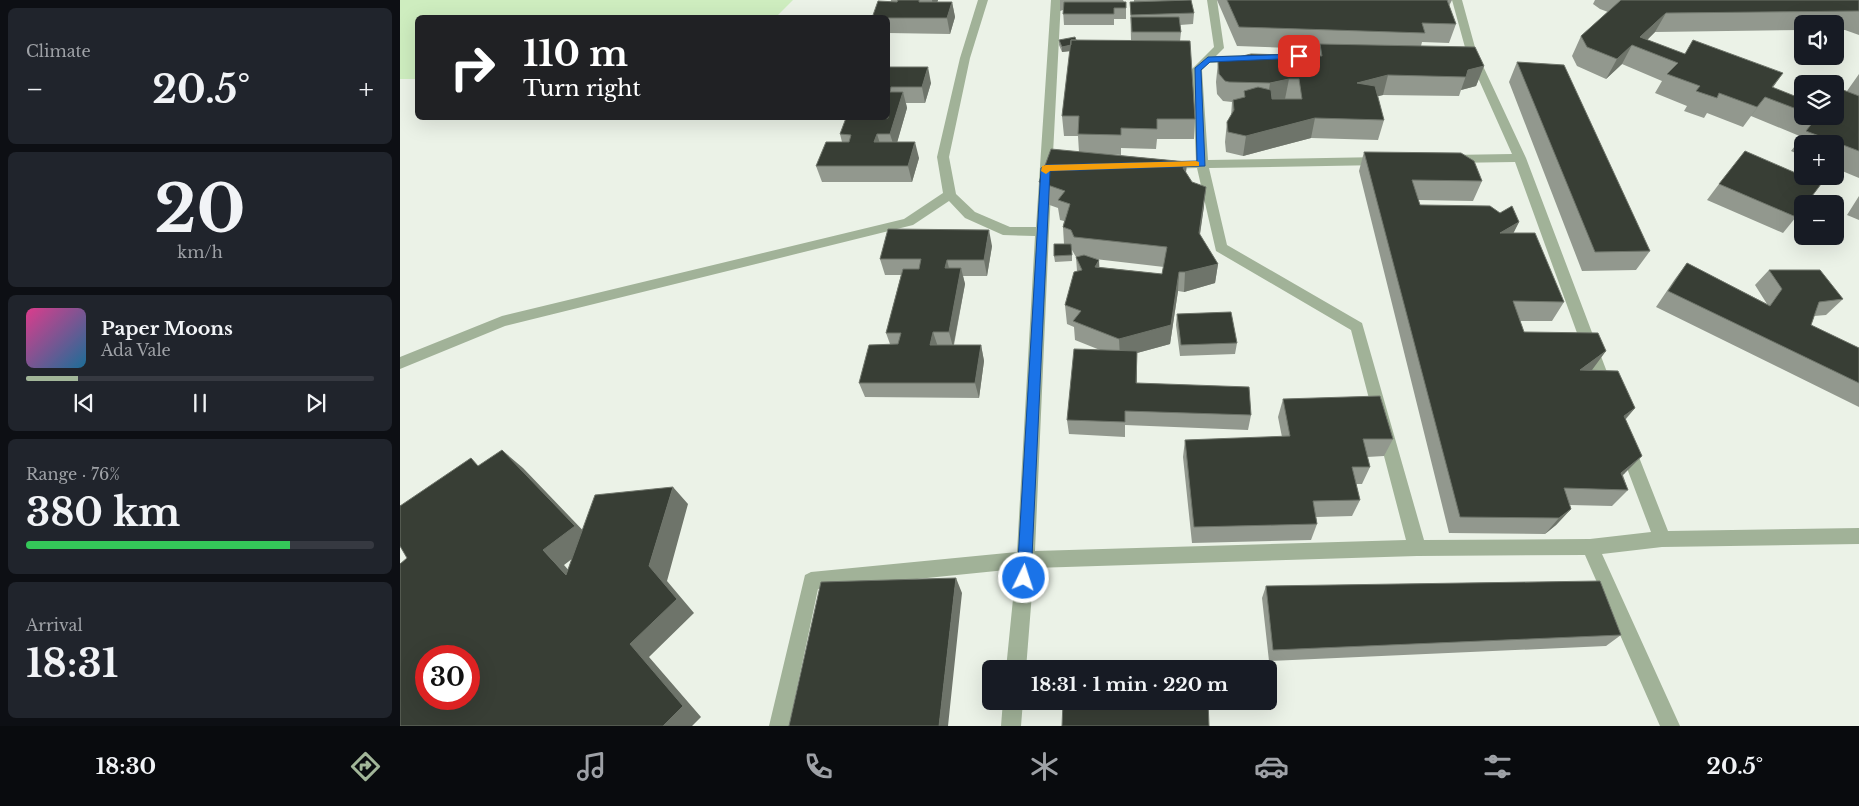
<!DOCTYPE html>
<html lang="en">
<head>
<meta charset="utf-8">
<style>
  :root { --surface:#171b24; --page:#20242c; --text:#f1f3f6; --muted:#9ea1a6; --line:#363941; --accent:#a2b699 }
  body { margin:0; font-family:"Libre Baskerville",serif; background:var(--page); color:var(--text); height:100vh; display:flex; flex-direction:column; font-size:19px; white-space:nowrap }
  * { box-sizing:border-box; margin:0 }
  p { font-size:16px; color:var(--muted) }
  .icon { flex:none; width:28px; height:28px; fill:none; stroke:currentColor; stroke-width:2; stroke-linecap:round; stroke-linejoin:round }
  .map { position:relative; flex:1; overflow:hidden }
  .side { display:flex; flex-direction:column; gap:8px; padding:8px; background:#0d0f14; width:400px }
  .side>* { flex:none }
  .hud { position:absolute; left:15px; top:15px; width:475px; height:105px; border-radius:8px; box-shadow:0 5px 20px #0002; background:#202124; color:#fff; overflow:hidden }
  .buttons { position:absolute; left:1394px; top:15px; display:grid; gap:10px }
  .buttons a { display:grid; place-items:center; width:50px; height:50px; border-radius:8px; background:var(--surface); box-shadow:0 5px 20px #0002; font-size:25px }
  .speed { position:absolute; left:15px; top:645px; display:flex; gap:10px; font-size:25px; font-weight:700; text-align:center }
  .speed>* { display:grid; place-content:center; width:65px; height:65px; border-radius:50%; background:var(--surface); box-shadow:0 5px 20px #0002; line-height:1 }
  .speed .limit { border:8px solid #d22; background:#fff; color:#111 }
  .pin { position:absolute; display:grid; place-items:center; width:42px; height:42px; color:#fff; margin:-21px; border-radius:10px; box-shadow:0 2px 8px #0006 }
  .me { position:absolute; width:55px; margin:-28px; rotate:4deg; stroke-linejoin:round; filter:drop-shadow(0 0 4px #0008) }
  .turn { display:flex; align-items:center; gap:18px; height:105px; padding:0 25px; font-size:22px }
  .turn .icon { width:65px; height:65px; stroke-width:2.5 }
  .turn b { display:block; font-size:35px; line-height:42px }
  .big { font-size:38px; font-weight:700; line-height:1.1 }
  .side .card { flex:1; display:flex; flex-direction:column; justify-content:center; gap:8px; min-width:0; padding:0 18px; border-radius:8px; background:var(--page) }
  .side .dial { align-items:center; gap:0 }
  .dial b { font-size:65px; line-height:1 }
  .song { display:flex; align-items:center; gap:15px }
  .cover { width:60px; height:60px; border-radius:8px; background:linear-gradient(135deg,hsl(330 70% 55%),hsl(200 70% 35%)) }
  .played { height:5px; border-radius:2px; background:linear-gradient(90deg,var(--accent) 15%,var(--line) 15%) }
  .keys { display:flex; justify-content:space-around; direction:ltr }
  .heat { display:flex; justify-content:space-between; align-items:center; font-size:28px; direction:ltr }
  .charge { height:8px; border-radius:4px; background:linear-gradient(90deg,#34c759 76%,var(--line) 0) }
  .trip { position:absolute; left:582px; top:660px; width:295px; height:50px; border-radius:8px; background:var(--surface); box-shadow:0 5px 20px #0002; font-weight:700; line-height:50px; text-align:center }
  .menu { display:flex; height:80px; justify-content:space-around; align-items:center; background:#090b0e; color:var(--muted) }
  .menu .icon { width:35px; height:35px }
  .menu .active { color:var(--accent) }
  .menu b { font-size:22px; color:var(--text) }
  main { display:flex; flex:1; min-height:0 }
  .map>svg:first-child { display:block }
</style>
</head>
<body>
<main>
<section class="side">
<div class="card"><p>Climate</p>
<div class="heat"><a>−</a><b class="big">20.5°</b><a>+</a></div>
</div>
<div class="card dial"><b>20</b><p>km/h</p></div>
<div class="card">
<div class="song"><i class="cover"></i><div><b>Paper Moons</b><p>Ada Vale</p></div></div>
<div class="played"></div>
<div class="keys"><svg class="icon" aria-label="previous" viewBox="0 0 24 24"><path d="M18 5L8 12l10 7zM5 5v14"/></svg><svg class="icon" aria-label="pause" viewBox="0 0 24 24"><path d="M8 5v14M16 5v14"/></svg><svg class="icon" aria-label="next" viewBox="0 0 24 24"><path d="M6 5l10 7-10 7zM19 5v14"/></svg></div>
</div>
<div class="card"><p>Range · 76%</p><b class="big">380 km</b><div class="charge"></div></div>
<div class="card"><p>Arrival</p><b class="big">18:31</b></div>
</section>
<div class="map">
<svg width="1459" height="726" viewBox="0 0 1459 726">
  <rect width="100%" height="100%" fill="#ebf2e7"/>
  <path fill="#ceedbf" d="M 0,0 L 393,0 L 375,18 L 18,18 L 17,79 L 0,79 Z"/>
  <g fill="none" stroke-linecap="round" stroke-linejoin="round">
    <path fill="#a1b298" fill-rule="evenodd" d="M 578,0 L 588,0 L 570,58 L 549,157 L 556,194 L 575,212 L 610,227 L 636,227 L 651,0 L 661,0 L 649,231 L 635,551 L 1006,540 L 951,330 L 816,251 L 797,168 L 767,169 L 761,165 L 767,161 L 796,161 L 792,69 L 814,47 L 807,0 L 817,0 L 824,48 L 816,56 L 853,55 L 858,58 L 853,61 L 809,63 L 802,70 L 808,160 L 982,157 L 988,161 L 982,165 L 809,168 L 827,245 L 962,323 L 1024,540 L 1190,539 L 1251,532 L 1219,447 L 1221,442 L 1227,440 L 1233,442 L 1235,447 L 1268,531 L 1459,528 L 1459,544 L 1262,547 L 1202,554 L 1280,726 L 1260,726 L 1185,555 L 1017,556 L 634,568 L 626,669 L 606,669 L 616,569 L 418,589 L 389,726 L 369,726 L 405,575 L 411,572 L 617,552 L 635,236 L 603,235 L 565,218 L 549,201 L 513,225 L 105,326 L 0,369 L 0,357 L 102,316 L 504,219 L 543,193 L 537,157 L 560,58 Z
      M 1052,0 L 1062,0 L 1076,51 L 1126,158 L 1213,388 L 1210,392 L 1205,394 L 1200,392 L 1197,388 L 1115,162 L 1050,163 L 1044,159 L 1050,155 L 1112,154 L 1066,51 Z
      M 603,701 L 623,701 L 621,726 L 601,726 Z"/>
  </g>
  <path fill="#92988e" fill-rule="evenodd" d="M 491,0 L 538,0 L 537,2 L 552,2 L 555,17 L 550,34 L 488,33 L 488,18 Z
    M 660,0 L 723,0 L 724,2 L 726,2 L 726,19 L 714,19 L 714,25 L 664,25 L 663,10 L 660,11 Z
    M 734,0 L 791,0 L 794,13 L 793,24 L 780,25 L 781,32 L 780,41 L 795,119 L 794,139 L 757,139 L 756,149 L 721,148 L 721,155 L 708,154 L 787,162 L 786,172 L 804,206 L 800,235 L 818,264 L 815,283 L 784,292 L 778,291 L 770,344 L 737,353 L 737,383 L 851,415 L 848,430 L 725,425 L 725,437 L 669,434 L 667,420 L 700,350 L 675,340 L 674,327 L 667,324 L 665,305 L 677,271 L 676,257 L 672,250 L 672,261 L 655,262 L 654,256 L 664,244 L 663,227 L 664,221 L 660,220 L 658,208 L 641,202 L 639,182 L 679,152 L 678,136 L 664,136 L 662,116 L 670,51 L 662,52 L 659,45 L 659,40 L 731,40 L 730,2 L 734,2 ZM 695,259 L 764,267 L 762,274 L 699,267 Z
    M 817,0 L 1052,0 L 1049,6 L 1056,24 L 1049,43 L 1022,42 L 1021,46 L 1084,66 L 1076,86 L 1061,90 L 1059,96 L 983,95 L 977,96 L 984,120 L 978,140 L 911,138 L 843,156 L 826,152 L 825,142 L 827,122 L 831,116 L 832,102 L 823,101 L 817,94 L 816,82 L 818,62 L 917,56 L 918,49 L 837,46 Z
    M 1195,0 L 1459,0 L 1459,35 L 1445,30 L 1435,30 L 1435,24 L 1402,24 L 1402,30 L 1255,32 L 1247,40 L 1402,99 L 1402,116 L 1435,116 L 1447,91 L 1459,74 L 1459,178 L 1435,168 L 1435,144 L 1402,144 L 1402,156 L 1391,151 L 1402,137 L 1351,116 L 1343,127 L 1307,113 L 1304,118 L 1284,111 L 1287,106 L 1255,93 L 1262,81 L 1222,64 L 1206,79 L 1177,66 L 1172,56 L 1181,36 L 1208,12 L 1200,9 L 1193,4 Z
    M 1117,62 L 1250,251 L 1236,270 L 1182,271 L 1109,82 Z
    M 488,67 L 531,83 L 525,103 L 506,103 L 507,108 L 497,142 L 519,158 L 512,182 L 422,182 L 416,166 L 442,142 L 440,134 L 488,118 Z
    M 964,152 L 1082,181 L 1073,201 L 1018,200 L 1020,205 L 1100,213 L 1119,222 L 1113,233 L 1164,302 L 1152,321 L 1120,321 L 1124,332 L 1192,370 L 1235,408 L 1226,419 L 1225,473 L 1223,475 L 1228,490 L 1212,506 L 1170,505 L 1171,509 L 1156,525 L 1145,534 L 1049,533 L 959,171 Z
    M 1319,184 L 1396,217 L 1383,233 L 1307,200 Z
    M 1459,196 L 1459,220 L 1447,215 Z
    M 592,246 L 587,276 L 563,276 L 565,284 L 554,345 L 581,345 L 584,361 L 579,398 L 465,397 L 459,383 L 490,344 L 486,333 L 501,275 L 485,275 L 480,259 Z
    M 1287,263 L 1367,304 L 1355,285 L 1369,270 L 1443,299 L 1426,315 L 1414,316 L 1411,325 L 1459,348 L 1459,407 L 1256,307 L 1275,279 Z
    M 777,314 L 837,343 L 835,354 L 780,356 L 776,325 Z
    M 883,399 L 993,439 L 984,456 L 967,457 L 970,467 L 962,484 L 956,484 L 960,500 L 952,516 L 916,517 L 917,524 L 911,540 L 792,543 L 783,457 L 785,440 L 882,437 L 878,417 Z
    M 866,586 L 1221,635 L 1206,646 L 869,661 L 862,598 Z"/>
  <path fill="#6e746a" d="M 532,0 L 538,0 L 534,12 Z
    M 552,2 L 555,17 L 550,34 L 547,18 Z
    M 1266,13 L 1255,32 L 1239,48 L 1240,37 Z
    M 678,44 L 679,50 L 662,52 L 662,47 Z
    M 1232,45 L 1222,64 L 1206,79 L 1217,59 Z
    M 1084,66 L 1076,86 L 1061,90 L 1068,70 Z
    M 528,67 L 531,83 L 525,103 L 522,87 Z
    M 1383,73 L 1369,93 L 1365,97 L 1343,127 L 1372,87 Z
    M 988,75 L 983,95 L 952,103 L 957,83 Z
    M 889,79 L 885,99 L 867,103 L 870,83 Z
    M 503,92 L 507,108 L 495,150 L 490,134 Z
    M 915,118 L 911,138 L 843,156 L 846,136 Z
    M 477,134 L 482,150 L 474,142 Z
    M 515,142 L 519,158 L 512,182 L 508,166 Z
    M 787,162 L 785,182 L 783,168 Z
    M 806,187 L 804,206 L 797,253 L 799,233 Z
    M 1119,222 L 1109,242 L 1100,233 Z
    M 589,230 L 592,246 L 587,276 L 584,260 Z
    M 547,260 L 551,276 L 545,268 Z
    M 699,260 L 700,280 L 695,267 Z
    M 818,264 L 815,283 L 784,292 L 785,272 Z
    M 561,268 L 565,284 L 553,347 L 549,332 Z
    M 779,272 L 778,291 L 770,344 L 737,353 L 736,398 L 720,358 L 719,339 Z
    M 533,332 L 538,347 L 530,345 Z
    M 581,345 L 584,361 L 579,398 L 575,383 Z
    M 1206,351 L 1192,370 L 1180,370 Z
    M 1235,408 L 1219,426 L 1224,416 Z
    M 102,450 L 123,468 L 194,542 L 164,565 L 186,590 L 166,575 L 143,550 Z
    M 1242,456 L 1225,473 L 1205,490 L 1221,473 Z
    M 273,487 L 288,504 L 267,581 L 294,613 L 249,657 L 301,717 L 292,726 L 263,726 L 230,644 L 249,566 Z
    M 1171,509 L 1156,525 L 1145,534 L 1159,518 Z
    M 556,578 L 562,593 L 548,726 L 539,726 Z"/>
  <path fill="#383e35" stroke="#6e746a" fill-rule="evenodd" d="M 498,0 L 519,0 L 519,2 L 552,2 L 547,18 L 472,18 L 478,1 L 497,2 Z
    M 791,0 L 794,13 L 731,15 L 730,2 Z
    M 827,0 L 1047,0 L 1056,24 L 1022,23 L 1025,33 L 839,27 Z
    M 1221,0 L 1459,0 L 1459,11 L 1266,13 L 1240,37 L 1285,54 L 1293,40 L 1383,73 L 1372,87 L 1402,99 L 1402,111 L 1365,97 L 1357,107 L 1319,93 L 1317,98 L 1296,91 L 1300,86 L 1267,74 L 1278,63 L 1232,45 L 1217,59 L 1187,47 L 1181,36 Z
    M 664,2 L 726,2 L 726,8 L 714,8 L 714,14 L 663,14 Z
    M 731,17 L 779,17 L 781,32 L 732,32 Z
    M 675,37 L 676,40 L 671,40 L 671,45 L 662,47 L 659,40 Z
    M 671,40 L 790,41 L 795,119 L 757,119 L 757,129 L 721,128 L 721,135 L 678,134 L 679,116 L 662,116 Z
    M 920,44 L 1075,47 L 1084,66 L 1068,70 L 1066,77 L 988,75 L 957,83 L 975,86 L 984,120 L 915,118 L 846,136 L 828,132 L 827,122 L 834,110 L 833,100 L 845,97 L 844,91 L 858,87 L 871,90 L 872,99 L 902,99 L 899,79 L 889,79 L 870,83 L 829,82 L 825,81 L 819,74 L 818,62 L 851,54 L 922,56 Z
    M 1117,62 L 1164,65 L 1250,251 L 1195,252 Z
    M 488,67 L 528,67 L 522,87 L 491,87 L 490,92 L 503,92 L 490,134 L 477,134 L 474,142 L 515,142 L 508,166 L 416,166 L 426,142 L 449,142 L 451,135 L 440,134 L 446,118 L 488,118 Z
    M 1438,88 L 1459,96 L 1459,151 L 1406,131 L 1417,117 L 1415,116 L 1435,116 L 1435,91 Z
    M 651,149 L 787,162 L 783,168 L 792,182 L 806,187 L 799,233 L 818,264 L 785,272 L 779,272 L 771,325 L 719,339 L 673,321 L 681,311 L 665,305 L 674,272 L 682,270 L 676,257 L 684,255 L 699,260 L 695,267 L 762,274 L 767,247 L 674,237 L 671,230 L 663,227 L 670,204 L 658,200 L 665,191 L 639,182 Z
    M 1345,151 L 1421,184 L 1406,204 L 1402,204 L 1402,209 L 1396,217 L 1319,184 Z
    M 964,152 L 1061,153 L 1074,161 L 1082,181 L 1012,180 L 1020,205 L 1090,206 L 1100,213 L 1112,206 L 1119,222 L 1100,233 L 1135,233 L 1164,302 L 1113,301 L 1124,332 L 1198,333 L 1206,351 L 1180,370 L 1218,371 L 1235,408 L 1224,416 L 1242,456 L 1221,473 L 1228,490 L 1164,488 L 1171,509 L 1159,518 L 1060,517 Z
    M 488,229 L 589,230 L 584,260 L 547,260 L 545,268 L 561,268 L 549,332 L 533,332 L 530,345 L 581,345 L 575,383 L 459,383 L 469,345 L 498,344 L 501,333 L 486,333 L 503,269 L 519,269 L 521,259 L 480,259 Z
    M 654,244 L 671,244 L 672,255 L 654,256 Z
    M 1287,263 L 1370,306 L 1382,289 L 1369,270 L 1420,270 L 1443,299 L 1419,302 L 1411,325 L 1459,348 L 1459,383 L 1268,291 Z
    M 831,312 L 837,343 L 781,345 L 777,314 Z
    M 674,349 L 737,351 L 736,383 L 849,387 L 851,415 L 725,411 L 725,422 L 667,420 Z
    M 980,396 L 993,439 L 963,439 L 970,467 L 952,467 L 960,500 L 913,501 L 917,524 L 794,527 L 785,440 L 890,436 L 883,399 Z
    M 102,450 L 175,526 L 143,550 L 166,575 L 195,495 L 273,487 L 249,566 L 277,599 L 230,644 L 283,706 L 263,726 L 0,726 L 0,564 L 7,558 L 0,546 L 0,506 L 71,458 L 78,466 ZM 26,656 L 69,656 L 69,699 L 26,699 Z
    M 556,578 L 539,726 L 389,726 L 421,582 Z
    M 1200,581 L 1221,635 L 873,650 L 866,586 Z
    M 725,701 L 808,701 L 809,726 L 662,726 L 663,702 Z"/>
  <path fill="#1a73e8" stroke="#114b97" d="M 899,54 L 902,54 L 902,58 L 810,62 L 801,70 L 805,166 L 650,171 L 631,578 L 629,583 L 624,585 L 620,583 L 617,578 L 641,168 L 646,165 L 797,161 L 795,68 L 808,57 Z"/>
  <path fill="#f59e0b" d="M 796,161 L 799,162 L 799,166 L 650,171 L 646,174 L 641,171 L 642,166 L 646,165 Z"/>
</svg>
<div class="buttons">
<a><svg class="icon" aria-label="sound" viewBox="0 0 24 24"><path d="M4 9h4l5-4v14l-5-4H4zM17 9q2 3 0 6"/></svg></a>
<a><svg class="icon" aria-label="layers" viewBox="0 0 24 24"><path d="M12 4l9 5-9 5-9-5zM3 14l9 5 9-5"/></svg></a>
<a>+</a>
<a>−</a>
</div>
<div class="speed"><div class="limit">30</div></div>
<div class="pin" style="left:899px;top:56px;background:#d93025"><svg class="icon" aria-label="arrive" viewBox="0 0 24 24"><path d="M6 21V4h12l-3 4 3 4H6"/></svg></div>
<svg class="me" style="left:624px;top:578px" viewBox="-20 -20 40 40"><circle r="17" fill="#1a73e8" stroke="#fff" stroke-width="3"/><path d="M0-11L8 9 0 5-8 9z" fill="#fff"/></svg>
<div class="trip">18:31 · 1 min · 220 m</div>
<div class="hud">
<div class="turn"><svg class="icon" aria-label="right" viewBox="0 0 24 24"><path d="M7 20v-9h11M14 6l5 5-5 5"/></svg><div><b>110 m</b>Turn right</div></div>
</div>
</div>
</main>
<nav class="menu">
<b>18:30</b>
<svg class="icon active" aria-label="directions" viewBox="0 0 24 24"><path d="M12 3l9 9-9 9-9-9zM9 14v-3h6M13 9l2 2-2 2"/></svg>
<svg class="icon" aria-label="music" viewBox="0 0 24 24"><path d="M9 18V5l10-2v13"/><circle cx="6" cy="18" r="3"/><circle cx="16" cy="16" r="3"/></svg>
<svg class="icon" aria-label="phone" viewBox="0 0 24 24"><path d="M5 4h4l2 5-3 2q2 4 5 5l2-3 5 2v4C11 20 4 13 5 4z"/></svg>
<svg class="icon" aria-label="climate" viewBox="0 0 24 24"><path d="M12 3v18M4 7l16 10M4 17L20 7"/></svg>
<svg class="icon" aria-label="car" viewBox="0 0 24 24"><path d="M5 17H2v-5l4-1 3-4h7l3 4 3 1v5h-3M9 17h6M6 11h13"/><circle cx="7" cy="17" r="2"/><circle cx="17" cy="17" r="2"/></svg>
<svg class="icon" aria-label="filters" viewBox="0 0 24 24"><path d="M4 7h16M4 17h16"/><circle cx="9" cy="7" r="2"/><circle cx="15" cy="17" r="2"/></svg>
<b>20.5°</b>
</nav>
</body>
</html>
